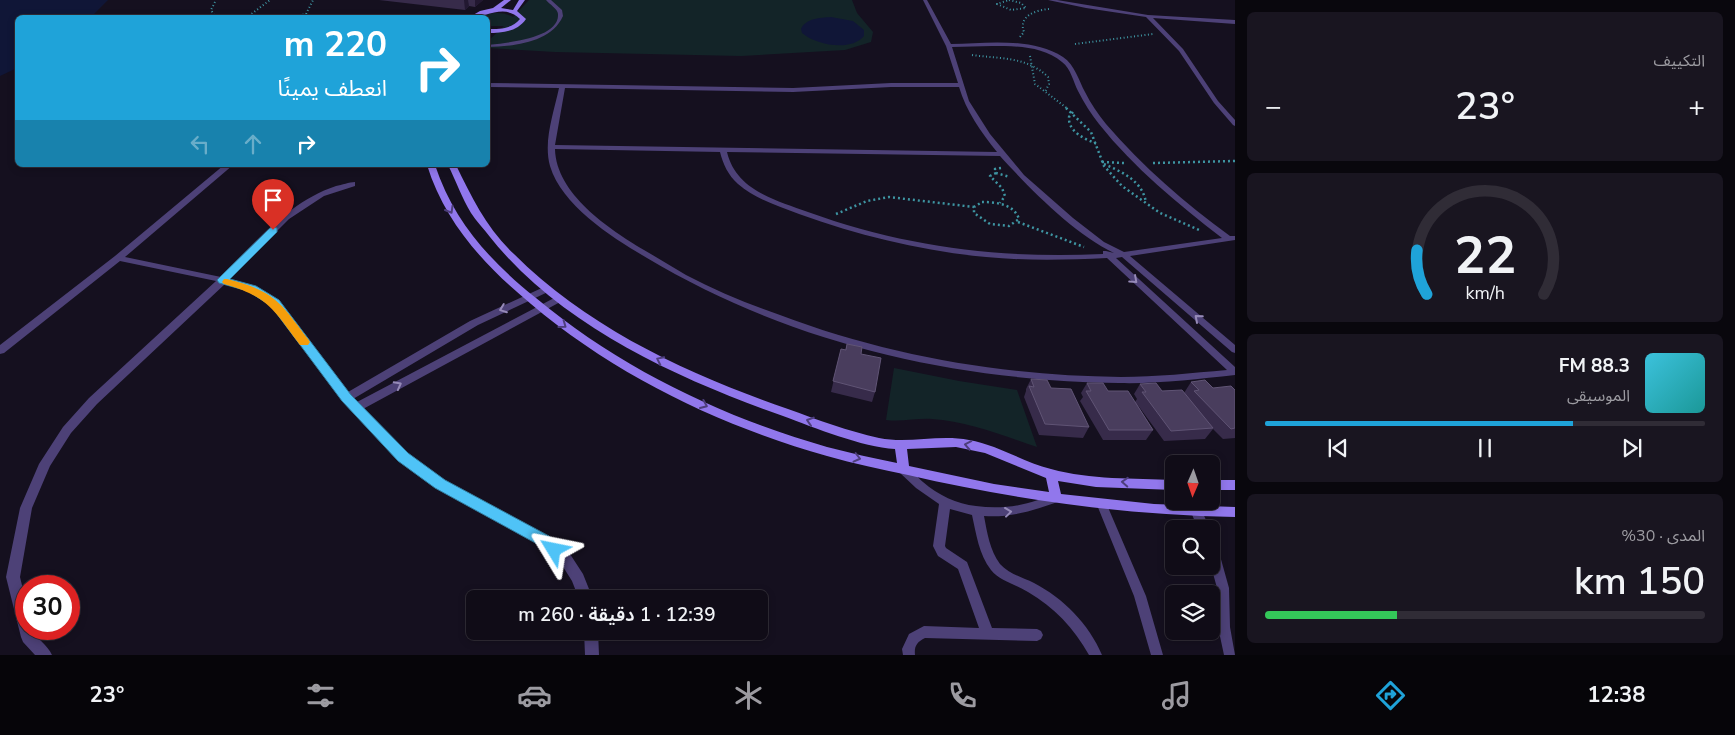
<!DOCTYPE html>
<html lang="ar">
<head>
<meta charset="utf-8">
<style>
  :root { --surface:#100c17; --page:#191520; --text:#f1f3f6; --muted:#9c9ba1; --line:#302c36; --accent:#1fa3d9 }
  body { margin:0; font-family:"Nunito Sans","Noto Sans Arabic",sans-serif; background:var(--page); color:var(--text); direction:rtl; height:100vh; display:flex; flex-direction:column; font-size:19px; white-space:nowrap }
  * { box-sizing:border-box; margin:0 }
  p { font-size:16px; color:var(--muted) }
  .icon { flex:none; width:28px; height:28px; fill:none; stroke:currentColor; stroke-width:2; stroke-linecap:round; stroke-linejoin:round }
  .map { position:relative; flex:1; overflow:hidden; direction:ltr }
  .side { display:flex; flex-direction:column; gap:12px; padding:12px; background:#09070d; width:500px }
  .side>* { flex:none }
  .banner { position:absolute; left:15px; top:15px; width:475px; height:152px; border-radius:8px; box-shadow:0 2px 8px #0003,0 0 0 1px var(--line); direction:rtl; background:#1fa3d9; color:#fff; overflow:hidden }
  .needle { width:32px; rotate:182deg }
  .fabs { position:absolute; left:1165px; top:455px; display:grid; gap:10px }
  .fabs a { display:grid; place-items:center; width:55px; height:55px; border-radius:8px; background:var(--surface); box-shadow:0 2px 8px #0003,0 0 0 1px var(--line); font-size:25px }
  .speed { position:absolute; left:15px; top:575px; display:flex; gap:10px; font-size:25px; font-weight:700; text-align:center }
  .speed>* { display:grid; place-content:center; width:65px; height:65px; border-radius:50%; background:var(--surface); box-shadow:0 2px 8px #0003,0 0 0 1px var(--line); line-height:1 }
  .speed .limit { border:8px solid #d22; background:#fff; color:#111 }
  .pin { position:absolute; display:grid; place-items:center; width:42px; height:42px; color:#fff; margin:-51px -21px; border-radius:50% 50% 50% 0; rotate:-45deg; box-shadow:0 0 5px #0007 }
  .pin .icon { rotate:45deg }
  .me { position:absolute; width:55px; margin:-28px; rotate:305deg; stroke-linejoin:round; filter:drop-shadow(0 0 4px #0008) }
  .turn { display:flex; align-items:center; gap:18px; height:105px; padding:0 20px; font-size:22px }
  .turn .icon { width:65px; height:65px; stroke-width:2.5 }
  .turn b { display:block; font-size:35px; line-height:42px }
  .lanes { display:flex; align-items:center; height:48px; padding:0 20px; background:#0003; justify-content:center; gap:25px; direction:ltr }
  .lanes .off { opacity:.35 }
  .big { font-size:38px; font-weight:600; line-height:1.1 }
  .side .widget { flex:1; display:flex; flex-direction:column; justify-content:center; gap:8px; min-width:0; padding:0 18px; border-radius:8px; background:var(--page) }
  .side .dial { align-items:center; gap:0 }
  .dial svg { height:130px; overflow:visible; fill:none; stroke:var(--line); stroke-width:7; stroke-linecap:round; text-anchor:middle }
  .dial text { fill:var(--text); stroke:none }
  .song { display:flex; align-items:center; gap:15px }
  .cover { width:60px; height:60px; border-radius:8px; background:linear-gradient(135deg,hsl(190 70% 55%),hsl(180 70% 35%)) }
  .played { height:5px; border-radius:2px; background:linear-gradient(90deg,var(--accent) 70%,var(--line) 70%) }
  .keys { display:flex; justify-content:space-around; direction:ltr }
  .heat { display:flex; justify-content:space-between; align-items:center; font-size:28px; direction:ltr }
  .charge { height:8px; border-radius:4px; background:linear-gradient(90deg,#34c759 30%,var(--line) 0) }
  .trip { position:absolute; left:466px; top:590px; width:302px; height:50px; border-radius:8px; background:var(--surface); box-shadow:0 2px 8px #0003,0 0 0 1px var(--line); font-weight:600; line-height:50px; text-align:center; direction:rtl }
  .tab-bar { display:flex; height:80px; justify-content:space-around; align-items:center; background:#060509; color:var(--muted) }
  .tab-bar .icon { width:35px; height:35px }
  .tab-bar .active { color:var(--accent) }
  .tab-bar b { font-size:22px; color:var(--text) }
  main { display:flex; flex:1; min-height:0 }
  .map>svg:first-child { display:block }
</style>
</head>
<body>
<main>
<section class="side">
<div class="widget"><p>التكييف</p>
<div class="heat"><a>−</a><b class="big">23°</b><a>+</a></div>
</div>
<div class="widget dial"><svg viewBox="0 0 100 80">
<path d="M14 69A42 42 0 1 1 86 69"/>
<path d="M14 69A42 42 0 0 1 8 42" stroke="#1fa3d9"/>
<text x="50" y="56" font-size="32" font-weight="700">22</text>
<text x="50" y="72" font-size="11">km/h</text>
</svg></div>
<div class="widget">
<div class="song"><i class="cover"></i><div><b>88.3 FM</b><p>الموسيقى</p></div></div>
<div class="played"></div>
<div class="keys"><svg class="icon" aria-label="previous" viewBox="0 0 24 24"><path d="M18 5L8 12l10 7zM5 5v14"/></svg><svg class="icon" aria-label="pause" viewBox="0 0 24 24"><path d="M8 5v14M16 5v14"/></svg><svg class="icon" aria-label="next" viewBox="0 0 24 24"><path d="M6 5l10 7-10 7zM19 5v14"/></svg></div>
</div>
<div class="widget"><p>المدى · 30%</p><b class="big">150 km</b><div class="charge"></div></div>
</section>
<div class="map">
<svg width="1235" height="655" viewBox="0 0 1235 655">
  <rect width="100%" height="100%" fill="#15101f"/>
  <path fill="#132428" d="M 529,0 L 852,0 L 857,13 L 873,32 L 871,42 L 845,50 L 741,56 L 555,52 L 488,48 L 488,41 L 504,26 L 488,26 L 488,18 L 479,18 C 489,12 503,11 513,17 Z
    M 894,368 L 959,381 L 1017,390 L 1037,447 C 1004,436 967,421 932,419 C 917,418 902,422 886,420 Z"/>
  <path fill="#101637" d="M 0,0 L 108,0 L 91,17 L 18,18 L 17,68 L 0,76 Z
    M 831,17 L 853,21 L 864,30 L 864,36 C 851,52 816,45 802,33 L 801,29 C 806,18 820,18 831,17 Z"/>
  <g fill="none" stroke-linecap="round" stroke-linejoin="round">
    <path stroke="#3e95a2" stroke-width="2" stroke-dasharray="1 2.5" stroke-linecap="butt" d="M 1009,0 L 1021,3 L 1026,8 L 1011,10 L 997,4 Z
      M 215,2 L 211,10 L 216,18
      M 306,14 L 313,0
      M 246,18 L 270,0
      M 289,18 L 306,14 L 321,18
      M 347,18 L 355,16
      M 1020,37 L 1024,32 C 1018,16 1036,10 1049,9
      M 1075,44 L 1153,34
      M 972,55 C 1000,59 1026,56 1048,77 L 1049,84 L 1045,92
      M 1030,56 L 1035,84 L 1068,109"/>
    <path stroke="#3e95a2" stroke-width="2.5" stroke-dasharray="2 3" stroke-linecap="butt" d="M 1066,108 L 1091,132 L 1104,166 L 1122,186 L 1160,213 L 1199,230
      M 1073,112 L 1069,117 C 1068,132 1085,139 1097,144
      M 1102,162 L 1124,163
      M 1153,163 L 1235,161
      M 1104,164 C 1122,172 1143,181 1146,203
      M 1001,168 L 995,169 L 996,173 L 1010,177
      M 996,173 L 990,176 L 1002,188 L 1005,196 L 1000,203
      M 982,202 C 996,202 1014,204 1019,219 L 1009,226 L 990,224 L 974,213 L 974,207 Z
      M 836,214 L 867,201 L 889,197 L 974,207
      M 1018,222 L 1084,247"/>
    <path fill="#4d4177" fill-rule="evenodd" d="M 546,0 L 551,0 L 562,10 L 563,16 C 551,43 514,46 488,47 L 488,45 C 503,43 560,39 558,14 C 558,9 549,4 546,0 Z
      M 923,0 L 927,0 L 951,44 C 987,43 1031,37 1063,57 C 1075,65 1079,81 1085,92 C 1091,104 1098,114 1106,124 C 1143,167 1185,203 1230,236 L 1235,236 L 1235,240 L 1130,256 L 1235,345 L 1235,353 L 1232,352 L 1122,257 L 1116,258 L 1235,367 L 1235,375 C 1197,379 1158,384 1119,383 C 955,381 789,343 647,258 C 613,238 562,206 550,166 C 543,141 554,112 559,88 L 488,87 L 488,83 L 793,88 L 891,83 L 958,83 L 946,46 ZM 992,46 C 1015,46 1043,46 1062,62 C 1071,69 1073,81 1078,91 C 1084,103 1091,114 1099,124 C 1134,168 1178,204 1222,238 L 1124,252 L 1104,242 L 1073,218 L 1024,175 L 990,134 L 969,101 L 952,47 ZM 891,87 L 959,87 C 966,111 981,132 997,152 L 555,145 L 565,88 L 793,92 ZM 555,149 L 720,152 C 723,164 728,175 738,184 C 755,199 778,206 799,214 C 860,236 922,251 986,257 C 1027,261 1067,260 1107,258 L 1227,370 C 1192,373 1156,377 1121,377 C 1005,376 888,356 780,315 C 748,304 716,291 686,275 C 672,267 658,258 644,250 C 609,229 556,194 555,149 ZM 727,152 L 1000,156 C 1030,189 1074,234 1114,253 L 1106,251 L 1103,251 L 1103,254 C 1000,259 905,247 808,212 C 775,200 736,190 727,152 Z
      M 1048,0 L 1057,0 L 1148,15 L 1235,20 L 1235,24 L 1153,18 L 1183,49 L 1218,101 L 1235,120 L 1235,126 L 1233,125 L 1214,103 L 1179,51 L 1146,17 L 1086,8 Z
      M 903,465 C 911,468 917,477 923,482 C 938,495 957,504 976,506 C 997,509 1018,507 1038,500 C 1045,498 1053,492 1060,495 L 1061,498 L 1060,501 C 1035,510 1011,518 984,516 C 987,532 990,551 1000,564 C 1009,574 1022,577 1034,583 C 1063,598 1089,624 1102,655 L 1089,655 C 1074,628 1054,607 1028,592 C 1015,584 1000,581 991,570 C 979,555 976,533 972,515 L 950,509 L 945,546 L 946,548 L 967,562 L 992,628 L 1037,629 L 1041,631 L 1043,635 L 1041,639 L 1037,641 L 925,638 C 917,642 914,646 915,655 L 903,655 L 902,649 L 909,634 L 924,626 L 979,628 L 958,569 L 938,556 L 933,546 L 939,504 L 916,488 L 899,472 L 898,469 L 899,466 Z
      M 1102,500 L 1106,502 L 1107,505 L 1146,596 L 1163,655 L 1151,655 L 1134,596 L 1097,505 L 1098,502 Z
      M 1197,507 L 1201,509 L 1210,529 L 1198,529 L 1191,512 L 1193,509 Z
      M 1211,540 L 1215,541 L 1217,545 L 1229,588 L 1230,627 L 1235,655 L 1224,655 L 1218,627 L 1217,588 L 1211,566 Z"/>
    <path fill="#4d4177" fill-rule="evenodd" d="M 224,165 L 233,165 L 125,257 L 221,277 C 256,242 288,202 336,186 C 342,185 349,182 355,182 L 355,186 L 324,196 L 289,219 L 229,279 L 255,287 L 278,301 L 348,392 L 470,321 L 544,287 L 547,286 L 552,289 L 550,291 L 478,325 L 353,399 L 357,402 L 556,297 L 562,297 L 564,299 L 562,301 L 363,409 L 407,454 L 444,480 L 549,537 L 570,554 L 583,574 L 593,599 L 579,599 L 572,581 L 560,562 L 539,545 L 436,488 L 399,460 L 342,401 L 272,305 L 249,291 L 225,284 L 97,404 L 71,433 L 50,466 L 32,508 L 20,577 L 26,602 L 26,629 L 33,629 C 36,639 48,645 52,655 L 35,655 L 23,642 L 21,637 L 6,577 L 20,508 L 39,464 L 63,427 L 89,398 L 216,281 L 120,261 L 4,353 L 0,354 L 0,345 L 115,256 Z
      M 584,631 L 598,631 L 599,655 L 585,655 Z"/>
    <path fill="#9177ec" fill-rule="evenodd" d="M 504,0 L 511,0 L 501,8 L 513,10 L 519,0 L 525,0 L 517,11 L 526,19 C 517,32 502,33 488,33 L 488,29 C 500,29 512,29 520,19 C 504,3 486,18 468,18 L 480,11 L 493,8 Z
      M 427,165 L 435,165 C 454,222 490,261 536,298 C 620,368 722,417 827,447 C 850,453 873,458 897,463 L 895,449 C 862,447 815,428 783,416 C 678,379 561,326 490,237 C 484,229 476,221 471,213 C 462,198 456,181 448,165 L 456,165 C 472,198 487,229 514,254 C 589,329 690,375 788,409 C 818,420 848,431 879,438 C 909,444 939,434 969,440 C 998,445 1023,462 1051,469 C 1091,480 1133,478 1174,480 L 1174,490 L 1096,487 L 1058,481 L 1061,494 L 1154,504 L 1235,507 L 1235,517 C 1124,515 1016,500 908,475 C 881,469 854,464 827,456 C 721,426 616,376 531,304 C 485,266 445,223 427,165 ZM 956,447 L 985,453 L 1046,478 L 1049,492 L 994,484 L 909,466 L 907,449 Z
      M 1211,480 L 1235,480 L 1235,490 L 1211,490 Z"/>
  </g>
  <path fill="#372b4a" d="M 379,0 L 483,0 L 475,7 L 469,6 L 465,10 Z
    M 847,344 L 861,354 L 875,392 L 872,402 L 831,392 L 841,349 L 845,350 Z
    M 1031,379 L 1051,388 L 1089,427 L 1083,438 L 1039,435 L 1024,397 L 1026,391 L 1026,389 Z
    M 1191,382 L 1213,388 L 1235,390 L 1235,438 L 1223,439 L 1213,429 L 1205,439 L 1164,441 L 1137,404 L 1153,430 L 1146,440 L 1103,440 L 1080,401 L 1083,397 L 1081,393 L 1087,383 L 1135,402 L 1137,399 L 1134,394 L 1140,384 L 1162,391 L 1184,393 Z"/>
  <path fill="#221831" d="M 464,0 L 468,0 L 469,6 L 465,10 Z
    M 475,0 L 483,0 L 475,7 Z"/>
  <path fill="#493d5d" stroke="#605475" d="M 847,344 L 862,347 L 861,354 L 881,358 L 875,392 L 833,381 L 841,349 L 846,350 Z
    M 1031,379 L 1047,380 L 1051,388 L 1071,389 L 1089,427 L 1045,424 L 1029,386 L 1034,387 Z
    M 1205,380 L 1213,388 L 1231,386 L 1235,390 L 1235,428 L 1231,429 L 1194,391 L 1199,390 L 1191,382 Z
    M 1087,383 L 1103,383 L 1108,391 L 1128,391 L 1153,430 L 1109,430 L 1086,391 L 1091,391 Z
    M 1156,383 L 1162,391 L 1182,390 L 1213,428 L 1171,431 L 1142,392 L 1146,392 L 1140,384 Z"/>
  <defs><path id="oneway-chevron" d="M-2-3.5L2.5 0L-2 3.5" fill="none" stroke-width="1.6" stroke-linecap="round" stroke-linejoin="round" transform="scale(1.25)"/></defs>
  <g stroke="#4d3e7b">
    <use href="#oneway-chevron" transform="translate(450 210) rotate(60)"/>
    <use href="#oneway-chevron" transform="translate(563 325) rotate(36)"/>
    <use href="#oneway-chevron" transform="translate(660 360) rotate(-154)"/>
    <use href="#oneway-chevron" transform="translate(704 405) rotate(23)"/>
    <use href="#oneway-chevron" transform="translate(810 421) rotate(-162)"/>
    <use href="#oneway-chevron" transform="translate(968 445) rotate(-169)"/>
    <use href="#oneway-chevron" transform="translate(857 458) rotate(14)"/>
    <use href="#oneway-chevron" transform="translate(1125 482) rotate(-177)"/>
  </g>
  <g stroke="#968ab8">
    <use href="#oneway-chevron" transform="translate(1134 280) rotate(42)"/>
    <use href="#oneway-chevron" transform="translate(503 309) rotate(159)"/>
    <use href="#oneway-chevron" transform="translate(1198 318) rotate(-139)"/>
    <use href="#oneway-chevron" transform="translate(398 385) rotate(-28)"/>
    <use href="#oneway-chevron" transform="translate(1008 512) rotate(-7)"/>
  </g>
  <path fill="#4fc3f7" stroke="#337fa1" d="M 273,227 L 277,228 L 277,232 L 230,279 L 256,286 L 279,300 L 351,395 L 408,453 L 445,480 L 549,536 L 560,545 L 562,550 L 560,554 C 550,557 545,551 539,545 L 435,488 L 398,461 L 342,401 L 271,306 L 248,291 L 219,283 L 217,280 L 219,278 L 270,228 Z"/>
  <path fill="#f59e0b" d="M 224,279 L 227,279 C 275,291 280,302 308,339 L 310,342 L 308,345 L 300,345 C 273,309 269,297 224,284 L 222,282 Z"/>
</svg>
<div class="fabs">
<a><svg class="needle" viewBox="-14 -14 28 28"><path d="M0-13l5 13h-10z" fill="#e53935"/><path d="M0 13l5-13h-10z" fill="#9c9ba1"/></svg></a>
<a><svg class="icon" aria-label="search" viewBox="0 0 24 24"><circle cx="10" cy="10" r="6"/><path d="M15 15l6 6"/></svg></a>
<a><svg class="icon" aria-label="layers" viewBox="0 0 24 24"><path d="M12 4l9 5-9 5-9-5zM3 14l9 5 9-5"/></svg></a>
</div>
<div class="speed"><div class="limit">30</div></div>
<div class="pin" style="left:273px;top:230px;background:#d93025"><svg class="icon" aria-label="arrive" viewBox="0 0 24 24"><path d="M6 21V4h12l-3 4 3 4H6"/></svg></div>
<svg class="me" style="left:554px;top:550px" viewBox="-20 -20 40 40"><path d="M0-17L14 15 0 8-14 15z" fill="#4fc3f7" stroke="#fff" stroke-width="4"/></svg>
<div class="trip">12:39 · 1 دقيقة · 260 m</div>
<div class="banner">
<div class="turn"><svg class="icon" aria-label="right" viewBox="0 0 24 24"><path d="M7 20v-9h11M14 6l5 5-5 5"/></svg><div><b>220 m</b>انعطف يمينًا</div></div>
<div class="lanes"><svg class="icon off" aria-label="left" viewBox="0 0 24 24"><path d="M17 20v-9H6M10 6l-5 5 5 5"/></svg><svg class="icon off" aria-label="ahead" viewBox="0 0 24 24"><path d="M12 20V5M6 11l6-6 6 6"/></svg><svg class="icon" aria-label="right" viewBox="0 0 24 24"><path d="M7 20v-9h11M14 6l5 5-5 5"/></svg></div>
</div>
</div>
</main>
<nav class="tab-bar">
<b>12:38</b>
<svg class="icon active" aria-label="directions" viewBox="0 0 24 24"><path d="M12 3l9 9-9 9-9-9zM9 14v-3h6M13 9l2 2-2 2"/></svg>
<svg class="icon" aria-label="music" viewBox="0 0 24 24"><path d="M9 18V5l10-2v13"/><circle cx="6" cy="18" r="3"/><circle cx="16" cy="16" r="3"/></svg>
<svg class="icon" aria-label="phone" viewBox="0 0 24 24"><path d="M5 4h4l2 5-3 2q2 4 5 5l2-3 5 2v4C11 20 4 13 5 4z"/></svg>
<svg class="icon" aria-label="climate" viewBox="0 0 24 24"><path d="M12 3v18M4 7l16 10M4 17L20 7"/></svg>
<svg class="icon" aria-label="car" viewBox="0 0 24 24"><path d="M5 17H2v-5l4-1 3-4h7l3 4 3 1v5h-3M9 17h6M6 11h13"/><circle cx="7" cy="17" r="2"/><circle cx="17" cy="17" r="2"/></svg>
<svg class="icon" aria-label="filters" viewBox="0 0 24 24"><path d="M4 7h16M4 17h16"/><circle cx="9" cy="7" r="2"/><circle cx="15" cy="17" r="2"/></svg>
<b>23°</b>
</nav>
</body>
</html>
